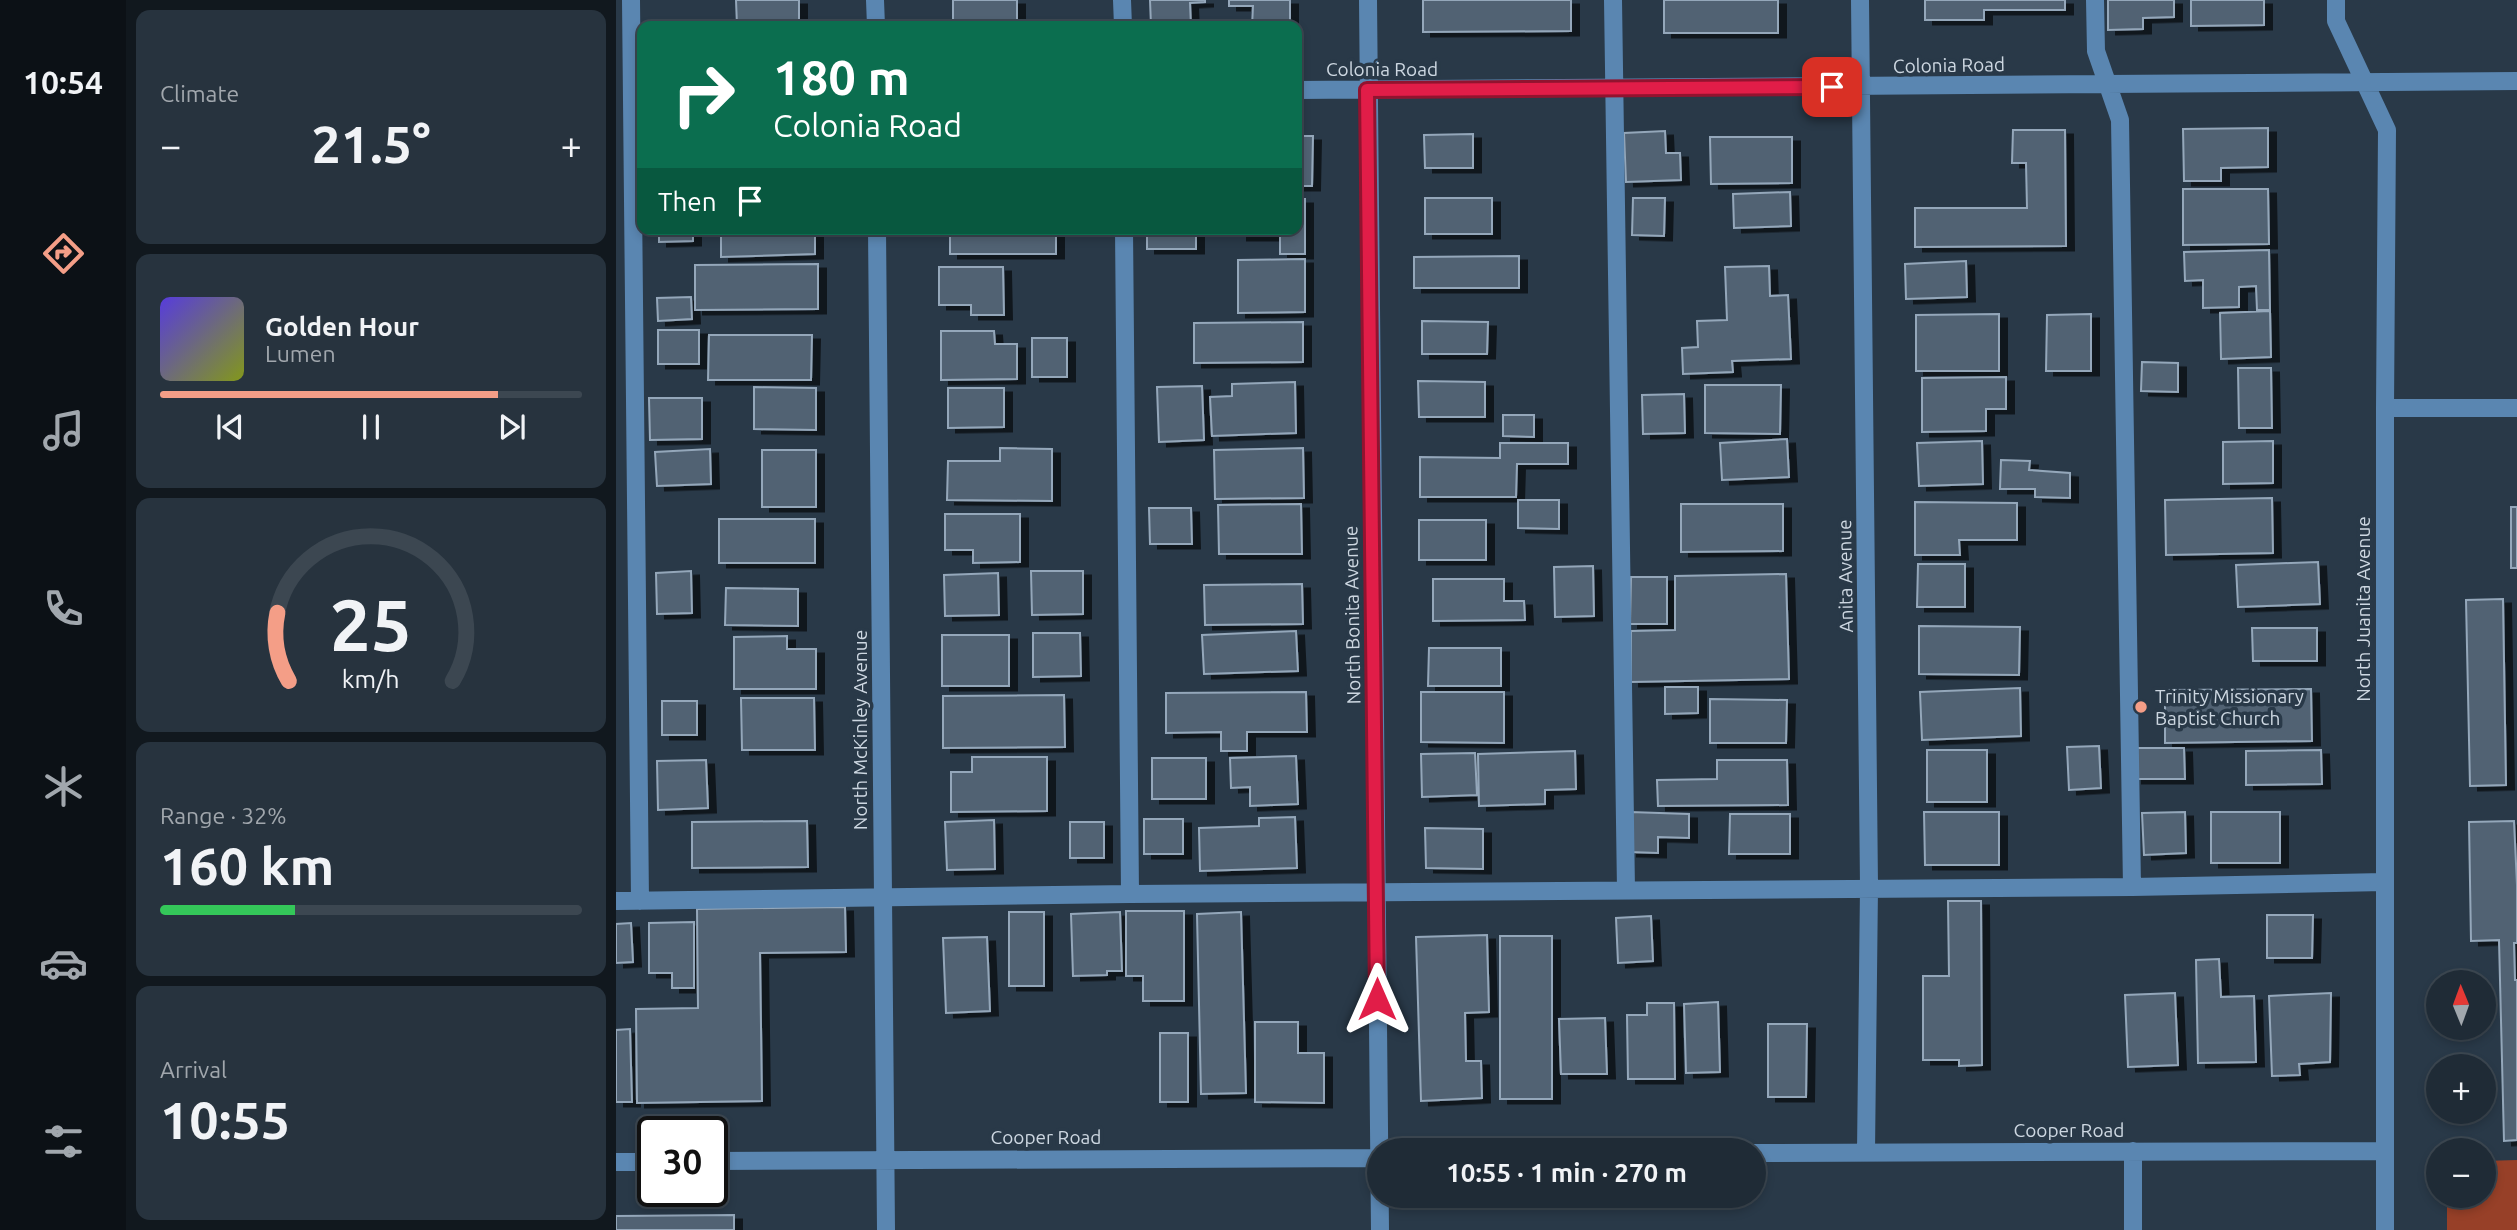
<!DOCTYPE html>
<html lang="en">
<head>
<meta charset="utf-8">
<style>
  :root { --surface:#1f2b36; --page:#27333e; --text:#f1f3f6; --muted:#a1a7ad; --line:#3c4751; --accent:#f49e87 }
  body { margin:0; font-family:Ubuntu,sans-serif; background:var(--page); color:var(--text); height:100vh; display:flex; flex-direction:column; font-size:26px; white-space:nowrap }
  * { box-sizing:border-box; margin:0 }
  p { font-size:23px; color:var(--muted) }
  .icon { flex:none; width:38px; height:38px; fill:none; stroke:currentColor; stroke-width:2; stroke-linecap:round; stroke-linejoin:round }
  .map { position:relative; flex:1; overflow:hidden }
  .panel { display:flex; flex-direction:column; gap:10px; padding:10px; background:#11181e; width:490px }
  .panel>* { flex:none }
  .hud { position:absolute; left:21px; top:21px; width:665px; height:214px; border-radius:14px; box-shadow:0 4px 10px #0003,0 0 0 2px var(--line); background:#0b6e4f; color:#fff; overflow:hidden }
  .needle { width:46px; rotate:359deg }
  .fabs { position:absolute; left:1810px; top:970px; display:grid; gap:14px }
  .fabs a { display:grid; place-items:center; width:70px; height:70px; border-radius:50%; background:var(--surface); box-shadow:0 4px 10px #0003,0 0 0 2px var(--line); font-size:35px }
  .speed { position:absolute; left:21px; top:1116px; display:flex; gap:14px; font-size:35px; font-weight:700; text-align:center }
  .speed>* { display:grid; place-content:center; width:91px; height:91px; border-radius:50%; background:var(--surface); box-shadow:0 4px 10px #0003,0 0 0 2px var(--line); line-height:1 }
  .speed .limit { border:4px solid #111; border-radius:10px; background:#fff; color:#111 }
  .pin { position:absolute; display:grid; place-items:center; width:60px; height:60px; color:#fff; margin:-30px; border-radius:14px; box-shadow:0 4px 10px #0006 }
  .me { position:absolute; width:77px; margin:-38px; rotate:0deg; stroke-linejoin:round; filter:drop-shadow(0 0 5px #0008) }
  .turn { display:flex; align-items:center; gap:24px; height:147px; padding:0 21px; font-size:32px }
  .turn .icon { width:91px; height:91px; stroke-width:2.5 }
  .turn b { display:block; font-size:49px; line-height:60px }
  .then { display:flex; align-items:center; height:66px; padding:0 21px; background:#0003; gap:14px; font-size:26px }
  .big { font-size:52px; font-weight:600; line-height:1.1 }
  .panel .tile { flex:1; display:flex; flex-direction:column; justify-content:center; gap:10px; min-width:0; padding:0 24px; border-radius:14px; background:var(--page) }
  .panel .dial { align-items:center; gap:0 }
  .dial svg { height:182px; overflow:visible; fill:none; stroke:var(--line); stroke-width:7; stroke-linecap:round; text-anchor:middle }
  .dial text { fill:var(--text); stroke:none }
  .song { display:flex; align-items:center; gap:21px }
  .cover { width:84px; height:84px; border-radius:10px; background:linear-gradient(135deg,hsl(250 70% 55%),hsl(70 70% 35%)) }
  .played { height:7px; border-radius:4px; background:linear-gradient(90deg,var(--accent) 80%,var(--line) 80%) }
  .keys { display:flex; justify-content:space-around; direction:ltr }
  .heat { display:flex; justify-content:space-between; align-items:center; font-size:38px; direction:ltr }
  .charge { height:10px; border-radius:5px; background:linear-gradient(90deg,#34c759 32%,var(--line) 0) }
  .trip { position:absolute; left:751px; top:1138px; width:399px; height:70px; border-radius:35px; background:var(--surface); box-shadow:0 4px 10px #0003,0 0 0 2px var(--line); font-weight:600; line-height:70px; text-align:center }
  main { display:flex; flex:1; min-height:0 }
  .menu { display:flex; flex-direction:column; width:126px; justify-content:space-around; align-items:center; background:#0c1116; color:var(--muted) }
  .menu .icon { width:49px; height:49px }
  .menu .active { color:var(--accent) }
  .menu b { font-size:32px; color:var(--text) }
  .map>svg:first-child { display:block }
</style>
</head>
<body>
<main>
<nav class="menu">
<b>10:54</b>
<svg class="icon active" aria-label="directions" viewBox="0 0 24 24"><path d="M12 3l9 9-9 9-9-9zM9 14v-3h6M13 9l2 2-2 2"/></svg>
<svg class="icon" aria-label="music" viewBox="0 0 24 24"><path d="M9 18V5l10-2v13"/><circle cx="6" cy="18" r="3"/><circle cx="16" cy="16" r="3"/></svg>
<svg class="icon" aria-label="phone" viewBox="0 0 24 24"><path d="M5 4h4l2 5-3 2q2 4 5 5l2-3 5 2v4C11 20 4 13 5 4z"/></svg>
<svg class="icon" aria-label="climate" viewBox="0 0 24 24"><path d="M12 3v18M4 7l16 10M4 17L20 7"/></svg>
<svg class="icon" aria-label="car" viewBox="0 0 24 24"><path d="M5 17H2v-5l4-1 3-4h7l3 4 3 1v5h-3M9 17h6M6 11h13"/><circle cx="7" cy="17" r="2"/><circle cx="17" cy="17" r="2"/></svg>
<svg class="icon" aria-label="filters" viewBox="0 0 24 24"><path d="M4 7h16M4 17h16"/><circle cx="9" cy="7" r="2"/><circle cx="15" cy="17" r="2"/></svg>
</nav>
<section class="panel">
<div class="tile"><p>Climate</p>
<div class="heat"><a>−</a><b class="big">21.5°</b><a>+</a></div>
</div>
<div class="tile">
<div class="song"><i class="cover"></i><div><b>Golden Hour</b><p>Lumen</p></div></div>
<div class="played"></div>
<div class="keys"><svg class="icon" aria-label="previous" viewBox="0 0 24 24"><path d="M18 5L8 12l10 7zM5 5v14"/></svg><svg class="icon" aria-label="pause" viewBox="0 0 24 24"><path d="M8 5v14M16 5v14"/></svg><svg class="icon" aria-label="next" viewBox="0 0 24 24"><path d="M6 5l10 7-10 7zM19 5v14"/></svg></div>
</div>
<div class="tile dial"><svg viewBox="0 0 100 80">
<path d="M14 69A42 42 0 1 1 86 69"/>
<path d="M14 69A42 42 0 0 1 9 39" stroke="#f49e87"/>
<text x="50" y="56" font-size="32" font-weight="700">25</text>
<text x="50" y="72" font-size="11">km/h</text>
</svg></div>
<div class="tile"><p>Range · 32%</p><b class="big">160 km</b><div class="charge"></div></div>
<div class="tile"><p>Arrival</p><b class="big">10:55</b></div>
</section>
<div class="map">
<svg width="1901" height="1230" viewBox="0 0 1901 1230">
  <defs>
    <filter id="shadow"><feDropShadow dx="8" dy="4.5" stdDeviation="0" flood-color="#0009"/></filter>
  </defs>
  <rect width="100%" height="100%" fill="#293948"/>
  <path fill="#974028" d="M 1901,1160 L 1901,1230 L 1831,1230 L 1831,1195 L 1867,1195 L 1867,1161 Z"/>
  <path fill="#516273" stroke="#94a7ba" stroke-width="2" filter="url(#shadow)" d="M 120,0 L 183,0 L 183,26 L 121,26 Z
    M 337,0 L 401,0 L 401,26 L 337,26 Z
    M 534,0 L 589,0 L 589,2 L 574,3 L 575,26 L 535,26 Z
    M 613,0 L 674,0 L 674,26 L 636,26 L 637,6 L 613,6 Z
    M 807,0 L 955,0 L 955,31 L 807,32 Z
    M 1048,0 L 1162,0 L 1162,33 L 1048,33 Z
    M 1309,0 L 1449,0 L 1449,10 L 1368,10 L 1368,20 L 1309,20 Z
    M 1492,0 L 1558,0 L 1558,17 L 1527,18 L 1527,29 L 1492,30 Z
    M 1575,0 L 1648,0 L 1648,25 L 1575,26 Z
    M 1652,128 L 1652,167 L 1605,168 L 1605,181 L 1568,181 L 1567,129 Z
    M 1397,130 L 1449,130 L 1450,246 L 1299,247 L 1299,208 L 1411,208 L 1410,163 L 1396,163 Z
    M 1049,131 L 1050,153 L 1064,153 L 1065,180 L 1010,182 L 1008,133 Z
    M 857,134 L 857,168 L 809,168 L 808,135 Z
    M 681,136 L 697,136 L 696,186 L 681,186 Z
    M 1094,137 L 1176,137 L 1176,183 L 1095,184 Z
    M 1567,189 L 1652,189 L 1653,244 L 1567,245 Z
    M 1174,192 L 1175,226 L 1118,228 L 1117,194 Z
    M 809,198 L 876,198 L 876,234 L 809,234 Z
    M 1017,198 L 1049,198 L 1048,236 L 1016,235 Z
    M 681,199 L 689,199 L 689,254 L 664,254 L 664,236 L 623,236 L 623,229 L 681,229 Z
    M 43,229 L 77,229 L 77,241 L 43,242 Z
    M 105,229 L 199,229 L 199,254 L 105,257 Z
    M 334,229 L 440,229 L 440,254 L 334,254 Z
    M 531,229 L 580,229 L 580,249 L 531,249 Z
    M 1653,250 L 1654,310 L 1641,310 L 1640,286 L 1623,287 L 1623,307 L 1587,308 L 1587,280 L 1569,281 L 1568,252 Z
    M 903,256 L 903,288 L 798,288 L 798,257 Z
    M 689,259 L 689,312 L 622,313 L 622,260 Z
    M 1350,261 L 1351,297 L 1290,299 L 1289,264 Z
    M 202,264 L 202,309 L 79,310 L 79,265 Z
    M 1153,266 L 1154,296 L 1172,295 L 1175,359 L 1116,361 L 1117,372 L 1067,374 L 1066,348 L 1082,347 L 1081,321 L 1111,320 L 1109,267 Z
    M 323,267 L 387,267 L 388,315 L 355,315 L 355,305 L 323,305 Z
    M 75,297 L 76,319 L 42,321 L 41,298 Z
    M 1654,311 L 1655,357 L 1605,359 L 1604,313 Z
    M 1383,314 L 1383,371 L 1300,371 L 1300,315 Z
    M 1475,314 L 1475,371 L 1430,371 L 1431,315 Z
    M 806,321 L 872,322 L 871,354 L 806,354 Z
    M 687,322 L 687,362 L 578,363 L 578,323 Z
    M 42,330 L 83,330 L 83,364 L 42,364 Z
    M 325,331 L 378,331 L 379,344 L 401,344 L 401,379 L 325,380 Z
    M 93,335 L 196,335 L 195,380 L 92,380 Z
    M 416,338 L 451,338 L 451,377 L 416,377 Z
    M 1526,362 L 1562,363 L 1562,392 L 1525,391 Z
    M 1622,368 L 1655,368 L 1656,428 L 1623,428 Z
    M 1390,377 L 1390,409 L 1370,409 L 1370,431 L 1306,432 L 1306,378 Z
    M 802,381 L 869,382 L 869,417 L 803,417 Z
    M 679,382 L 680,433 L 596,436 L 594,397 L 616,396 L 616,384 Z
    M 1089,385 L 1165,385 L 1164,434 L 1089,433 Z
    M 586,386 L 588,440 L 543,442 L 541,387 Z
    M 138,387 L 200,388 L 200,430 L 138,429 Z
    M 332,388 L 388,388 L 388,427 L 332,428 Z
    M 1068,394 L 1069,433 L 1027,434 L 1026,395 Z
    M 33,398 L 86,398 L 86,439 L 34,440 Z
    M 887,415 L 918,415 L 918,437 L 887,436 Z
    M 1171,439 L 1173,477 L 1106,480 L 1104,443 Z
    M 1366,441 L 1367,484 L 1303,486 L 1301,443 Z
    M 1657,441 L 1657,483 L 1607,484 L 1607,442 Z
    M 884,443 L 952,443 L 952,464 L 901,464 L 900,497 L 804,497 L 804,457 L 884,458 Z
    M 384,448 L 436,449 L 436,501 L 331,500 L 332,461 L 384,461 Z
    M 687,448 L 688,498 L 599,499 L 598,450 Z
    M 94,449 L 95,484 L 41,486 L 39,452 Z
    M 146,450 L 200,450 L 200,507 L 146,507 Z
    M 1385,460 L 1414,461 L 1413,470 L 1454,473 L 1454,498 L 1419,497 L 1419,489 L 1384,489 Z
    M 1656,498 L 1657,553 L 1550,555 L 1549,500 Z
    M 902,500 L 943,500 L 943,529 L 902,528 Z
    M 1299,502 L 1401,503 L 1401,540 L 1343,540 L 1344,555 L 1299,555 Z
    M 685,504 L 686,554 L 603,554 L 602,505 Z
    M 1065,504 L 1167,504 L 1167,551 L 1065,552 Z
    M 1895,507 L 1901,507 L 1901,568 L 1895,568 Z
    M 533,508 L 575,508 L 576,544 L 534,544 Z
    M 329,514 L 404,514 L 404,562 L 357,563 L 357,550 L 329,550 Z
    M 103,519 L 199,519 L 199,563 L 103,563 Z
    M 803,520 L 870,520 L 870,560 L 803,560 Z
    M 1702,562 L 1704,604 L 1622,607 L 1620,565 Z
    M 1302,564 L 1349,564 L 1349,607 L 1301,607 Z
    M 977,566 L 978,616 L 939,617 L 938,567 Z
    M 75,571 L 76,613 L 41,614 L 40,573 Z
    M 415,571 L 467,571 L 467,614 L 416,615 Z
    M 382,573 L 383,615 L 329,616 L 328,575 Z
    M 1170,574 L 1173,679 L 1015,682 L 1015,631 L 1059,630 L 1059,576 Z
    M 1015,577 L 1051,577 L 1051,624 L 1014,624 Z
    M 817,579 L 888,579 L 888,601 L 908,601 L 909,620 L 817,621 Z
    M 686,584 L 687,624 L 589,625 L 588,585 Z
    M 110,588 L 182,589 L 182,626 L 109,625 Z
    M 1887,599 L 1890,785 L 1854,786 L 1850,600 Z
    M 1303,626 L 1404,627 L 1403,675 L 1303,674 Z
    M 1636,628 L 1701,628 L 1701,661 L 1637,661 Z
    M 680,631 L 682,671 L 588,674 L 586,635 Z
    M 417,633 L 464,633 L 465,676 L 417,677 Z
    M 326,635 L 393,635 L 393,686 L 326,686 Z
    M 171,636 L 171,649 L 200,649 L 200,689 L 118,689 L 118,637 Z
    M 813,648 L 885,648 L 885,686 L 812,686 Z
    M 1049,687 L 1082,687 L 1082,713 L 1049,714 Z
    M 1404,688 L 1405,736 L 1306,740 L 1304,692 Z
    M 1695,689 L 1696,741 L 1549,743 L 1549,690 Z
    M 690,692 L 691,732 L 631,732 L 631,751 L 605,751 L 605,732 L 550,733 L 550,693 Z
    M 805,692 L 888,692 L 888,743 L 805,742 Z
    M 448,695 L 449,747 L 327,748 L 327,696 Z
    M 125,698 L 198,698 L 199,750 L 126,750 Z
    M 1094,699 L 1171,700 L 1170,743 L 1094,743 Z
    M 46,701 L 81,701 L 81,735 L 46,735 Z
    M 1483,746 L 1485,788 L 1453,790 L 1451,747 Z
    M 1518,748 L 1568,748 L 1569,779 L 1518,779 Z
    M 1311,750 L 1371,750 L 1371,802 L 1311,802 Z
    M 1705,750 L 1706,784 L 1630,785 L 1630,751 Z
    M 959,751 L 960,789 L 929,790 L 929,804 L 863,806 L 862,754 Z
    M 859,753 L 861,795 L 806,797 L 805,754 Z
    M 680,756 L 682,804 L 634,806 L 634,787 L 615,788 L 614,758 Z
    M 356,757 L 431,757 L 431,811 L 335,812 L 335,772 L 356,772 Z
    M 536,758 L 590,758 L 590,799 L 536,799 Z
    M 90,760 L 92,808 L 42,810 L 41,761 Z
    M 1101,760 L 1171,760 L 1172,805 L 1042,806 L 1041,780 L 1101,779 Z
    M 1014,812 L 1073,814 L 1073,838 L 1042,837 L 1042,853 L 1013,852 Z
    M 1308,812 L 1383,812 L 1383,865 L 1309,865 Z
    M 1569,812 L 1570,853 L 1528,855 L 1526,813 Z
    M 1595,812 L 1664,812 L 1664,863 L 1595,863 Z
    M 1114,814 L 1174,814 L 1174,854 L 1113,854 Z
    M 679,817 L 681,868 L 584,871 L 583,828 L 643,826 L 643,818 Z
    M 528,819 L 567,819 L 567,854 L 528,854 Z
    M 378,820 L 379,869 L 331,870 L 329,822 Z
    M 191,821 L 192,867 L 76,868 L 76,822 Z
    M 1898,821 L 1901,885 L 1901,943 L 1898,943 L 1899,980 L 1901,980 L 1901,1140 L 1888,1141 L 1883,940 L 1855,941 L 1853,822 Z
    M 454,822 L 488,822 L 488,858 L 454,858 Z
    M 809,828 L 867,829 L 867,869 L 810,868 Z
    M 1332,901 L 1365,901 L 1366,1065 L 1343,1066 L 1343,1060 L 1307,1060 L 1307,976 L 1333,976 Z
    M 229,907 L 230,952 L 144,953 L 146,1101 L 21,1103 L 20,1009 L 82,1008 L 81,909 Z
    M 510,911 L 568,911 L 568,1001 L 527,1001 L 527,976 L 510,976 Z
    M 393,912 L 428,912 L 428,986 L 393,986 Z
    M 504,912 L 506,971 L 491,971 L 491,975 L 457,976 L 455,914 Z
    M 625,912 L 630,1093 L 585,1094 L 581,914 Z
    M 1651,915 L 1697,915 L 1696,958 L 1651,958 Z
    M 1035,916 L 1037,961 L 1002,963 L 1000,918 Z
    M 78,922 L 78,988 L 56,988 L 56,973 L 33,973 L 33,923 Z
    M 15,923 L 17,962 L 0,963 L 0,924 Z
    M 871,935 L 873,1012 L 849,1013 L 850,1061 L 865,1061 L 866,1098 L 805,1101 L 800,937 Z
    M 884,936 L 936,936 L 936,1099 L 884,1099 Z
    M 371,937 L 374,1011 L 330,1013 L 327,938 Z
    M 1603,959 L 1605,997 L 1638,996 L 1640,1062 L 1582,1063 L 1580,960 Z
    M 1559,993 L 1562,1065 L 1512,1067 L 1509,995 Z
    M 1715,993 L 1714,1062 L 1683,1064 L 1684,1075 L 1656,1076 L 1653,996 Z
    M 1102,1002 L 1104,1072 L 1070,1073 L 1068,1004 Z
    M 1031,1003 L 1058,1003 L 1059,1079 L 1012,1079 L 1011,1015 L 1031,1015 Z
    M 989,1018 L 991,1074 L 945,1074 L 943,1019 Z
    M 639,1022 L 682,1022 L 682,1053 L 708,1053 L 708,1103 L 639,1102 Z
    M 1152,1024 L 1191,1024 L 1190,1097 L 1152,1097 Z
    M 14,1029 L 16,1102 L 0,1102 L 0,1030 Z
    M 544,1033 L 572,1033 L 572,1102 L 544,1102 Z
    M 118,1215 L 118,1230 L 0,1230 L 0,1216 Z"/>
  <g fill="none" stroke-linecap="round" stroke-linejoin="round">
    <path stroke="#5a86b1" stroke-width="18" d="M 15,0 L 24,901
      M 259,0 L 260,26
      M 506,0 L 507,26
      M 752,0 L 764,1230
      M 997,0 L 1010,890
      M 1244,0 L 1253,887 L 1250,1152
      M 1479,0 L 1480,51 L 1504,120 L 1516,887
      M 1720,0 L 1720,21 L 1771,130 L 1769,408 L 1769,1230
      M 681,90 L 1901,81
      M 261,229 L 270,1230
      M 508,229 L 514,894
      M 1769,408 L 1901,408
      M 0,901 L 514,894 L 1516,887 L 1768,882
      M 1517,1151 L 1517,1230
      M 1138,1153 L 1769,1151
      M 96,1161 L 763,1158
      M 0,1162 L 37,1162"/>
  </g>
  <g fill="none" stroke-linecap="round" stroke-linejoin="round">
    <defs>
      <path id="route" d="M 761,999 L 751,90 L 1216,87"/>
    </defs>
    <use href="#route" stroke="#92132f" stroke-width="18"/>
    <use href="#route" stroke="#e11d48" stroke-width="12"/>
  </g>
  <circle fill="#f49e87" stroke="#293948" stroke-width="2.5" cx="1525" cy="707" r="7"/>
  <g text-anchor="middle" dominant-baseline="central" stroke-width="7" stroke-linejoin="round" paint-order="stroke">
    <g font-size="19" fill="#cdd7e1" stroke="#293948">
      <text transform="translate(1333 65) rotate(-1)">Colonia Road</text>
      <text x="766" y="69">Colonia Road</text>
      <text transform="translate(1229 576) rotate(-91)">Anita Avenue</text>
      <text transform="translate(1747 609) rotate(-90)">North Juanita Avenue</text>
      <text transform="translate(736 615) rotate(-91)">North Bonita Avenue</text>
      <text transform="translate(244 730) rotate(-90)">North McKinley Avenue</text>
      <text x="1453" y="1130">Cooper Road</text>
      <text x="430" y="1137">Cooper Road</text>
    </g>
    <g font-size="19" fill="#cdd7e1" stroke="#293948" text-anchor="start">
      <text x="1539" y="696">Trinity Missionary<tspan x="1539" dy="22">Baptist Church</tspan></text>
    </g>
  </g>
</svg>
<div class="fabs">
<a><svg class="needle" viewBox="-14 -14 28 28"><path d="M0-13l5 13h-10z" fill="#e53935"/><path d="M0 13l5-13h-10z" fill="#a1a7ad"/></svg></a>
<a>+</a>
<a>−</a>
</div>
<div class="speed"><div class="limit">30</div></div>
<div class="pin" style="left:1216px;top:87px;background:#d93025"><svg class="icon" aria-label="arrive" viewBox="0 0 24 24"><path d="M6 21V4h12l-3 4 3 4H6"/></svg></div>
<svg class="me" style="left:761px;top:999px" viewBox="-20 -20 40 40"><path d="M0-17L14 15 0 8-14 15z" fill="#e11d48" stroke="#fff" stroke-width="4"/></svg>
<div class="trip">10:55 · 1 min · 270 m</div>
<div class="hud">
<div class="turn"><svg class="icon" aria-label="right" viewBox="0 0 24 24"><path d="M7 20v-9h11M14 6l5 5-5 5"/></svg><div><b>180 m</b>Colonia Road</div></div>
<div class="then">Then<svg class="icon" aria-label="arrive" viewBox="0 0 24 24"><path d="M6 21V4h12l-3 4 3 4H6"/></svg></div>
</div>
</div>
</main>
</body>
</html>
